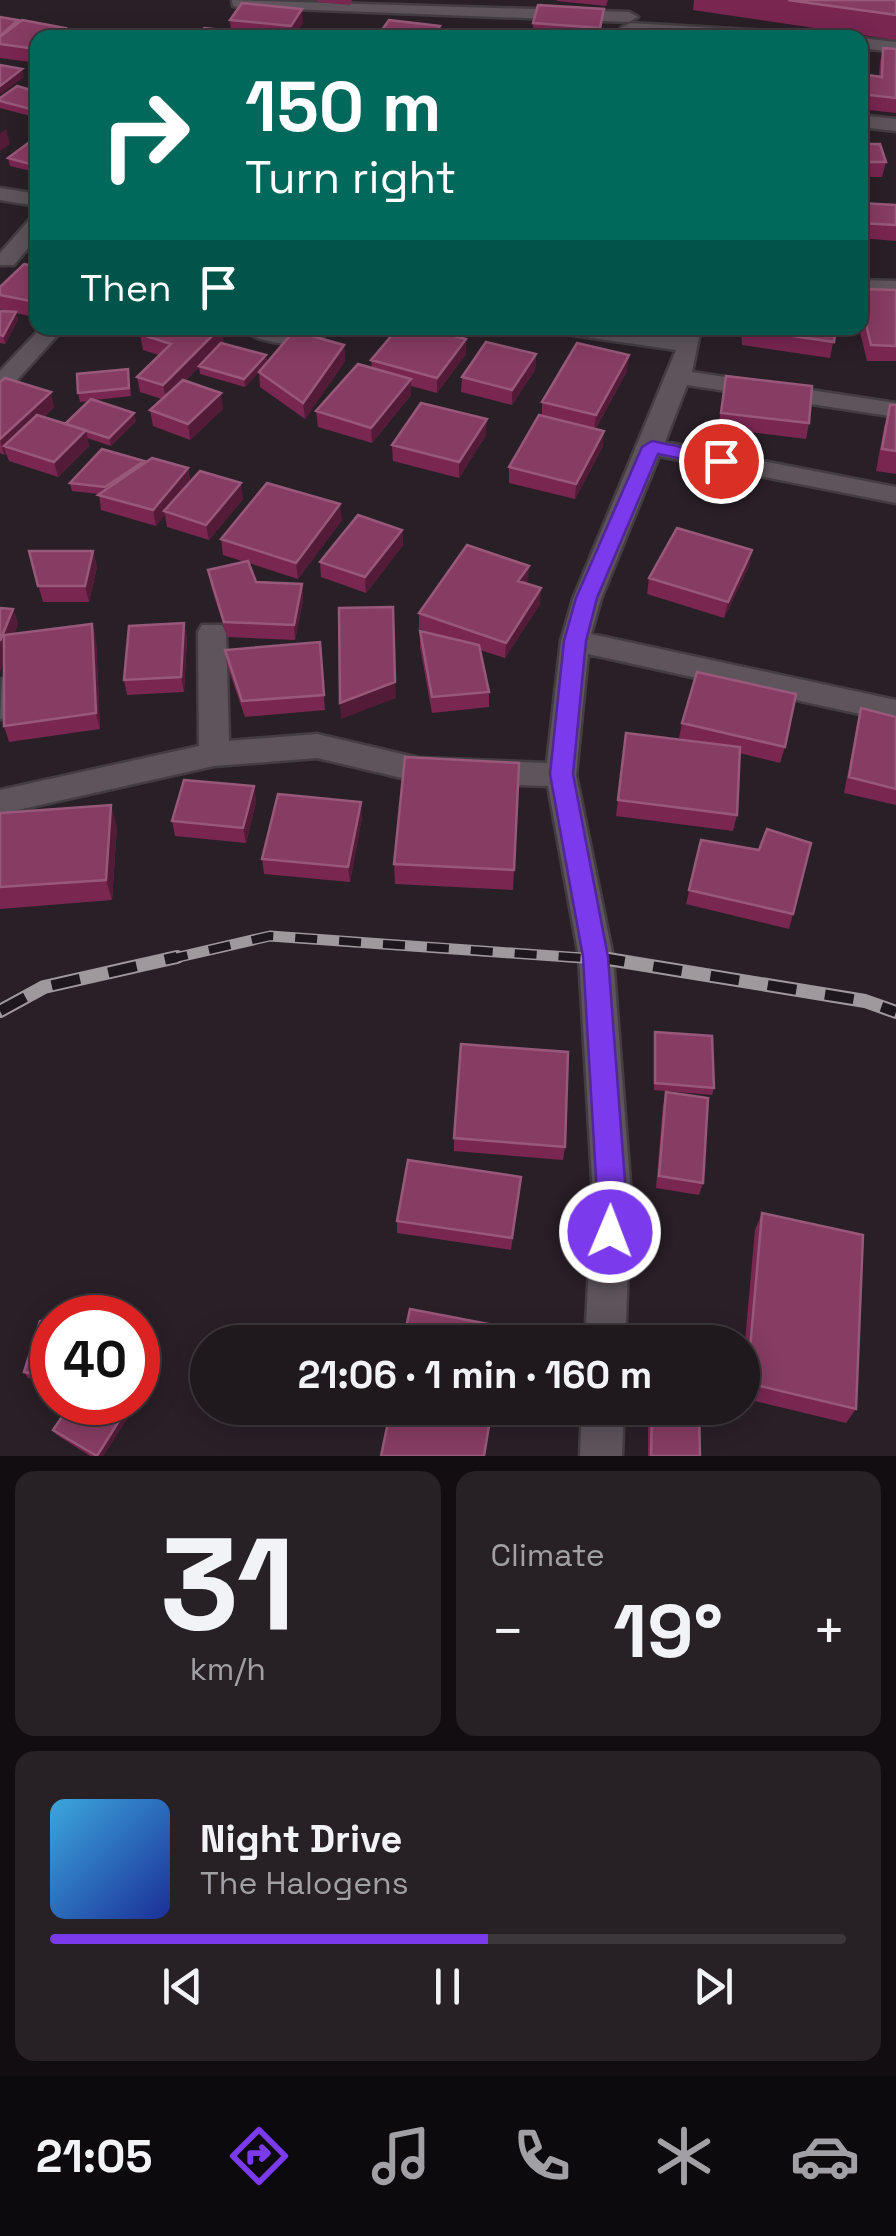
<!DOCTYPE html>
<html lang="en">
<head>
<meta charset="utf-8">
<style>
  :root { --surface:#1f181d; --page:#272126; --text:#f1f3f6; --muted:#a1a0a4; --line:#3c373b; --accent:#7c3aed }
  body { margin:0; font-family:"Space Grotesk",sans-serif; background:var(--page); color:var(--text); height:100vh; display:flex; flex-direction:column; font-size:38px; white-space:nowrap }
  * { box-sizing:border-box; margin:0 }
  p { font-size:32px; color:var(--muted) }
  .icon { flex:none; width:55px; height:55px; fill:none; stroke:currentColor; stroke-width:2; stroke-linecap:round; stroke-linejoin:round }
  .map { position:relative; height:1456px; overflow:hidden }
  .panel { display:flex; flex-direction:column; gap:15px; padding:15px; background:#110d10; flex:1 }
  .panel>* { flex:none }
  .banner { position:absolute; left:30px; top:30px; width:838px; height:305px; border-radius:20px; box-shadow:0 5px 25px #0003,0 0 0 2px var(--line); background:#00695c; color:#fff; overflow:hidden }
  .speed { position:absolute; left:30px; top:1295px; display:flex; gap:20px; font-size:50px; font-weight:700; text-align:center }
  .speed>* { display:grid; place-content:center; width:130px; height:130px; border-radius:50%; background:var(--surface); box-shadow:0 5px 25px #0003,0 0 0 2px var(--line); line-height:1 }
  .speed .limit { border:15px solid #d22; background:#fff; color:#111 }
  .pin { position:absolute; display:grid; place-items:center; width:85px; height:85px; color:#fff; margin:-42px; border:5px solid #fff; border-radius:50%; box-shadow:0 2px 10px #0007 }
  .me { position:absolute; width:110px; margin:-55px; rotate:1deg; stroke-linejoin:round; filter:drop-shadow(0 0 8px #0008) }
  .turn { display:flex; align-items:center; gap:35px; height:210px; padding:0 50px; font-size:45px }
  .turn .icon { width:130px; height:130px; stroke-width:2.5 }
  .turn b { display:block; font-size:70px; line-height:85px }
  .then { display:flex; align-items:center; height:95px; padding:0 50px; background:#0003; gap:20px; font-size:38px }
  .big { font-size:75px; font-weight:700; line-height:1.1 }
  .panel .tile { flex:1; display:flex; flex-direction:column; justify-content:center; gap:15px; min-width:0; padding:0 35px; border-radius:20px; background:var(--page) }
  .panel .dial { align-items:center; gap:0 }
  .dial b { font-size:130px; line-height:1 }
  .song { display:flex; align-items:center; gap:30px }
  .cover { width:120px; height:120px; border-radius:15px; background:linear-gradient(135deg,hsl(200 70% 55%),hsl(230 70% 35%)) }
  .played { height:10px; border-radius:5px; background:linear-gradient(90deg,var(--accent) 55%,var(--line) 55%) }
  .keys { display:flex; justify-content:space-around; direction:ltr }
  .heat { display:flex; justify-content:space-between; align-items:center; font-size:55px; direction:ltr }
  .panel .tiles { flex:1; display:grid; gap:15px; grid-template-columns:1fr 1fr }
  .tile:last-child { grid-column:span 2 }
  .trip { position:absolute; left:190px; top:1325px; width:570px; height:100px; border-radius:50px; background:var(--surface); box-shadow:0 5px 25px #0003,0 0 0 2px var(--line); font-weight:700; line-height:100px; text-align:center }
  .dock { display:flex; height:160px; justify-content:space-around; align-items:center; background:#0c0a0c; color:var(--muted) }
  .dock .icon { width:70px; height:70px }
  .dock .active { color:var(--accent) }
  .dock b { font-size:45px; color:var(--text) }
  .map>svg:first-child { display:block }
</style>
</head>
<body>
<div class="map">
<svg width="896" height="1456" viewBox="0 0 896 1456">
  <rect width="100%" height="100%" fill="#292027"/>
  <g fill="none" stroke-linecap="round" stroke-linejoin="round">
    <defs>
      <path id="minor" d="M 232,0 L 629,12 L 638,17 L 629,22 L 239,7 L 233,6 Z
        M 630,23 L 804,33 L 813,38 L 703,38 L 624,32 L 621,28 Z
        M 860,38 L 896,42 L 896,52 L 860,48 Z
        M 860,115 L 896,119 L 896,131 L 860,127 Z
        M 0,188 L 38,194 L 38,206 L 0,200 Z
        M 38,216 L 38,236 L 14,265 L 0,265 L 0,253 L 31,218 Z
        M 860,280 L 896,281 L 896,295 L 860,294 Z
        M 41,328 L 64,328 L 8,390 L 0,392 L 0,371 Z
        M 242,328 L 335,328 C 315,349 262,348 242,328 Z
        M 562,328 L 617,328 L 678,336 L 679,328 L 701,328 L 692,372 L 896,403 L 896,417 L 687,385 L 665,442 L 896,487 L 896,503 L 659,456 L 601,599 L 591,634 L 896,700 L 896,722 L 588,654 L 576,775 L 613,957 L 631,1195 L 625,1342 L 585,1342 L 593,1195 L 579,957 L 548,786 L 419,782 L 317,758 L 214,766 L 0,814 L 0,790 L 199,746 L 198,632 L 202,625 L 222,625 L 226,632 L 229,741 L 317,734 L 419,758 L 547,763 L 561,641 L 573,599 L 676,350 L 573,335 Z
        M 2,679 L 12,682 L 17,690 L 10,716 L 0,719 Z
        M 582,1408 L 624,1408 L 622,1456 L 580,1456 Z"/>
    </defs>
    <use href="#minor" stroke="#433d42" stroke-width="5"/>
    <use href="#minor" fill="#5d545c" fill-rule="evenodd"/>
    <defs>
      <path id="rail-far1" d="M 166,960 L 270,936 L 611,960"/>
      <path id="rail" d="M 596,957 L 865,1001 L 896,1012
        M 0,1011 L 44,987 L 177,957"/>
    </defs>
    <use href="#rail-far1" stroke="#9f989d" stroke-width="11"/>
    <use href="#rail" stroke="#9f989d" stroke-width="14"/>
    <use href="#rail-far1" stroke="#1f171e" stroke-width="8" stroke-dasharray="22" stroke-linecap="butt"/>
    <use href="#rail" stroke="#1f171e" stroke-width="10" stroke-dasharray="29" stroke-linecap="butt"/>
  </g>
  <path fill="#792651" d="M 317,0 L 352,0 L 350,5 L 317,2 Z
    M 557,0 L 608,0 L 606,6 L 557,1 Z
    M 694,0 L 896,0 L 896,40 L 693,10 Z
    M 0,17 L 18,20 L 18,23 L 38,38 L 38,63 L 0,58 Z
    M 230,20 L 303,23 L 294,37 L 265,38 L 231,31 Z
    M 533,23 L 602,23 L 600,38 L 533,37 Z
    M 883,48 L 896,49 L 896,113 L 860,109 L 860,74 L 879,76 L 880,62 Z
    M 38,92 L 38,118 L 0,108 L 0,98 Z
    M 38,143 L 38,183 L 35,182 L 33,174 L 35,172 L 10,166 L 8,158 Z
    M 860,144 L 886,162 L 882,177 L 860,177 Z
    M 860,203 L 896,205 L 896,241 L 860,238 Z
    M 38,267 L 38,318 L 16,313 L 18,320 L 5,344 L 0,343 L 0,311 L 10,312 L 0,309 L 0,287 Z
    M 860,289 L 896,290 L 896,361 L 867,361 L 859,328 Z
    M 629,328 L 667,328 L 663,337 L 629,332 Z
    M 741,328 L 836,328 L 830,358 L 742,345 Z
    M 140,334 L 224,341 L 222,343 L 266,355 L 267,363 L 344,345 L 345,361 L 305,419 L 260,387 L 259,372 L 245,387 L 200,374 L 199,367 L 185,381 L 223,409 L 190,440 L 153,426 L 150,410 L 162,399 L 140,392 L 137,377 L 159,355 L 143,350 Z
    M 466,339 L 466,354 L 437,393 L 411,386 L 411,395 L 372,443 L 318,427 L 316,411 L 372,368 L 371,360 Z
    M 536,354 L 535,370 L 512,405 L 461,392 L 462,377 Z
    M 128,369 L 131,396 L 94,400 L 136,421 L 111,446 L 87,438 L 89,446 L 58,477 L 9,461 L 6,453 L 4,455 L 0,453 L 0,382 L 54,407 L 44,417 L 65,424 L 89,401 L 80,402 L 78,393 Z
    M 627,371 L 596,428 L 603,446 L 575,499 L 509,483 L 509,467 L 542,416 L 542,402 Z
    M 726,376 L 809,423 L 806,439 L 718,428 Z
    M 890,405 L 896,405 L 896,474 L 876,471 L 884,427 Z
    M 486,435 L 459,478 L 393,461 L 392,445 Z
    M 145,463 L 188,468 L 190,482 L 243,499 L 209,540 L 167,527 L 165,515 L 156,526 L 101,510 L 99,494 L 72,491 L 70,483 Z
    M 342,520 L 298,579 L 249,563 L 256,582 L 302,584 L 303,600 L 295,640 L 227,637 L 211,586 L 208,570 L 245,562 L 223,555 L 221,539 Z
    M 402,530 L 403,545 L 366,593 L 321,577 L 320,562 Z
    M 29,551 L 93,551 L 97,567 L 89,602 L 43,602 Z
    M 529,566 L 526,584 L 540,604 L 505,658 L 480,650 L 489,692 L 489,707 L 432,713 L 420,647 L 420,631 L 441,636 L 419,629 L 419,613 Z
    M 749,566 L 724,618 L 647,594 L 649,578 Z
    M 0,608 L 13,609 L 18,624 L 14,634 L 92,624 L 96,639 L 100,729 L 9,742 L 4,726 L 4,659 L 0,671 Z
    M 184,623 L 187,639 L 184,692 L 127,695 L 124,680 Z
    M 320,642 L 325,710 L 245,717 L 227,665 L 225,650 Z
    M 861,708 L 896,717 L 896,805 L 844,793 L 857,724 Z
    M 682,723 L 785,747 L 780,763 L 739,753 L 737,815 L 733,831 L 616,816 L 626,733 L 690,741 L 679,738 Z
    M 519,763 L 513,890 L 395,884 L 394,864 Z
    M 254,786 L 256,802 L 246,843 L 175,836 L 172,821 Z
    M 0,813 L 117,826 L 112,900 L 0,909 Z
    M 362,817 L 350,882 L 264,874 L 262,859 Z
    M 701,840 L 793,914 L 789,929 L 686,904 Z
    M 655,1032 L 714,1088 L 712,1095 L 654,1090 L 654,1039 Z
    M 666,1092 L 703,1183 L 699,1195 L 656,1188 L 663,1105 Z
    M 454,1138 L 565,1147 L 563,1160 L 454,1151 Z
    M 521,1177 L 511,1250 L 397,1233 L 397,1221 Z
    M 762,1213 L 856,1409 L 846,1423 L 742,1398 L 742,1374 L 755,1230 Z
    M 52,1319 L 52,1382 L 28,1378 L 24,1372 Z
    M 127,1408 L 130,1414 L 103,1456 L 90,1456 L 57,1435 L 53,1430 Z
    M 648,1408 L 699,1408 L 700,1456 L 648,1456 Z"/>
  <path fill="#541b39" d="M 302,9 L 303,23 L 294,38 L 292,38 L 291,26 Z
    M 440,26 L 440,38 L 432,38 Z
    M 65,28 L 67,38 L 53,38 Z
    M 22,69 L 24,77 L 0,95 L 0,86 Z
    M 6,129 L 10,144 L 0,151 L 0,134 Z
    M 16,312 L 18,320 L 5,344 L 3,336 Z
    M 220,328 L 222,328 L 224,341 L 166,400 L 163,385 Z
    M 466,339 L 466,354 L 437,393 L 437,378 Z
    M 344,345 L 345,361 L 305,419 L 303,403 Z
    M 536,354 L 535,370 L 512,405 L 512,390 Z
    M 266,355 L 267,364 L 245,387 L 244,379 Z
    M 629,355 L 627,371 L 594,431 L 596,415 Z
    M 411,379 L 411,395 L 372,443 L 371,428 Z
    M 51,392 L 54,407 L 12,448 L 4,446 L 6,453 L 4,455 L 0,439 Z
    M 221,393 L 223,409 L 190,440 L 188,424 Z
    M 134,413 L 136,421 L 111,446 L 109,438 Z
    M 487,419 L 486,435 L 459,478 L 459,462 Z
    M 86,430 L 89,446 L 58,477 L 54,462 Z
    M 604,431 L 603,446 L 575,499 L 576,484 Z
    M 144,461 L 146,469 L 107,495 L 105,487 Z
    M 188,468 L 190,484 L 164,511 L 165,515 L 156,526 L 153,510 Z
    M 241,483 L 243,499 L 209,540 L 206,525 Z
    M 340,504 L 342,520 L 298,579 L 296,563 Z
    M 402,530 L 403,545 L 366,593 L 365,577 Z
    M 752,550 L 749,566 L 724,618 L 728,602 Z
    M 93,551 L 97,567 L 89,602 L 85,586 Z
    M 529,566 L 528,581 L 517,597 L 518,581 Z
    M 302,584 L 303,600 L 295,640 L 294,625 Z
    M 541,588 L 540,604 L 505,658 L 506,643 Z
    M 393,607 L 396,698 L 341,719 L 340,703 Z
    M 13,609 L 18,624 L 0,670 L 0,641 Z
    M 184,623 L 187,639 L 184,692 L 181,677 Z
    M 92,624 L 96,639 L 100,729 L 96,713 Z
    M 254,786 L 256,802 L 246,843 L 243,828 Z
    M 361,802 L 362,817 L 350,882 L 348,867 Z
    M 111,805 L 117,826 L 112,900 L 106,880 Z
    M 127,1408 L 130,1414 L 103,1456 L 97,1456 Z"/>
  <path fill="#873c63" stroke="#98587a" stroke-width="2.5" d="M 788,0 L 896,0 L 896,15 Z
    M 242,3 L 302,9 L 291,26 L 230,20 Z
    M 538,5 L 604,9 L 600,28 L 533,23 Z
    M 0,17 L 18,20 L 0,36 Z
    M 22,20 L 65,28 L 53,38 L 38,38 L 37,49 L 0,44 L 0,37 Z
    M 389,20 L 440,26 L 432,38 L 376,38 Z
    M 204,28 L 259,34 L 256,38 L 196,38 Z
    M 493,30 L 495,38 L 471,38 L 470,31 Z
    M 267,34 L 297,38 L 265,38 Z
    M 883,48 L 896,49 L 896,98 L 860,94 L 860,74 L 882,77 Z
    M 0,65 L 22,69 L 0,86 Z
    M 17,86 L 38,92 L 38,111 L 0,101 L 0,98 Z
    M 31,141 L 38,143 L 37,166 L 8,158 Z
    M 860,144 L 880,144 L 886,162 L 860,162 Z
    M 860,203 L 896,205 L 896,225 L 860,223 Z
    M 24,264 L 38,267 L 38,300 L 35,302 L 0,295 L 0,287 Z
    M 860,289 L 896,290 L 896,346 L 871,345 L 860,299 Z
    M 0,311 L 16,312 L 3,336 L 0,335 Z
    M 147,328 L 220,328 L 163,385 L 137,377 L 171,344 L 140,334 Z
    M 398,328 L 423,328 L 466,339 L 437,378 L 371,360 Z
    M 744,328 L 836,328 L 834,342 L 744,329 Z
    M 294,331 L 344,345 L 303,403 L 259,372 Z
    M 486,342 L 536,354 L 512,390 L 462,377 Z
    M 221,343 L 266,355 L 244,379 L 199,366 Z
    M 577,343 L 629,355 L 596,415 L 542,402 Z
    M 358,364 L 411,379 L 371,428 L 316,411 Z
    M 128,369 L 129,388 L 78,393 L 77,374 Z
    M 726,376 L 812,386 L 809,423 L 721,413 Z
    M 5,378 L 51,392 L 0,439 L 0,382 Z
    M 183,380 L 221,393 L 188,424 L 150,410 Z
    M 91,399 L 134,413 L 109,438 L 65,424 Z
    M 421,403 L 487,419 L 459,462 L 392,445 Z
    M 890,405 L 896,405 L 896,451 L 882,449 Z
    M 37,415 L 86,430 L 54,462 L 4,446 Z
    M 539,415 L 604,431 L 576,484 L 509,467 Z
    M 102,449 L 144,461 L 105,487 L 70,483 Z
    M 152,458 L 188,468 L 153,510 L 98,495 Z
    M 200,471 L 241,483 L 206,525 L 164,511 Z
    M 267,483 L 340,504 L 296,563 L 221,539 Z
    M 358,515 L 402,530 L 365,577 L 320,562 Z
    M 677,528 L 752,550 L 728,602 L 649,578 Z
    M 467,545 L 529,566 L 518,581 L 541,588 L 506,643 L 419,613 Z
    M 29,551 L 93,551 L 85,586 L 38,586 Z
    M 248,561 L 256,582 L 302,584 L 294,625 L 224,622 L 208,570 Z
    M 393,607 L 395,682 L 340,703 L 339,608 Z
    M 0,608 L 13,609 L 0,641 Z
    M 184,623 L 181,677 L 124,680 L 129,626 Z
    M 92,624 L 96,713 L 4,726 L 4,635 Z
    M 420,631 L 479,645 L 489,692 L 432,697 Z
    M 320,642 L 324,695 L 242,701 L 225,650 Z
    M 697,672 L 796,694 L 785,747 L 682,723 Z
    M 861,708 L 896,717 L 896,789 L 849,777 Z
    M 626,733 L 740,747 L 737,815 L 618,800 Z
    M 405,757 L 519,763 L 514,870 L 394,864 Z
    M 184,780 L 254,786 L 243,828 L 172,821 Z
    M 278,794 L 361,802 L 348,867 L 262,859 Z
    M 111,805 L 106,880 L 0,887 L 0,813 Z
    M 767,829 L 811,843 L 793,914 L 689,890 L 701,840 L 759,850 Z
    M 655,1032 L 712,1036 L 714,1088 L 655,1083 Z
    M 461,1044 L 568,1052 L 565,1147 L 454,1138 Z
    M 666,1092 L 708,1098 L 703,1183 L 659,1176 Z
    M 408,1160 L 521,1177 L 512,1238 L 397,1221 Z
    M 762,1213 L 863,1235 L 856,1409 L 747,1383 Z
    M 410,1309 L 504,1327 L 502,1342 L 403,1342 Z
    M 107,1310 L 105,1318 L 61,1318 Z
    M 52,1319 L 52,1377 L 24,1372 L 40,1321 Z
    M 72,1402 L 118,1402 L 127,1408 L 97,1456 L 53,1430 Z
    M 391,1408 L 492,1408 L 484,1456 L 381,1456 Z
    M 652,1408 L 699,1408 L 700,1456 L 651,1456 Z"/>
  <path fill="#7c3aed" stroke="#51269a" stroke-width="2.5" d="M 652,441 L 721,455 L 731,461 L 721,467 L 658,454 L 597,598 L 586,641 L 573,774 L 608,957 L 626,1195 L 625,1232 L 621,1242 L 610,1246 L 600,1242 L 595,1232 L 597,1195 L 583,957 L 550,774 L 564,641 L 576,598 L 642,447 Z"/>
</svg>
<div class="speed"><div class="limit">40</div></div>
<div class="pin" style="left:721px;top:461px;background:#d93025"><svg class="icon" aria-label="arrive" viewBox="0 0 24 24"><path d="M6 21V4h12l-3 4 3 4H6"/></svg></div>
<svg class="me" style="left:610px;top:1232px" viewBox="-20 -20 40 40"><circle r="17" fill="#7c3aed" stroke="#fff" stroke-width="3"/><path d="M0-11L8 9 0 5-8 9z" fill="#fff"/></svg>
<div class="trip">21:06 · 1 min · 160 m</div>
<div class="banner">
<div class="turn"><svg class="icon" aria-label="right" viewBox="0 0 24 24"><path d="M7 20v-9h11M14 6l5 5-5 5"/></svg><div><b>150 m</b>Turn right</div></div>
<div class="then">Then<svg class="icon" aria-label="arrive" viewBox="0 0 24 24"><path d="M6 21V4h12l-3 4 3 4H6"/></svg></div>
</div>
</div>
<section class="panel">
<div class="tiles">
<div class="tile dial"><b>31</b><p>km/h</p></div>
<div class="tile"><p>Climate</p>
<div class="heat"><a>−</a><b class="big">19°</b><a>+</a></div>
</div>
<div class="tile">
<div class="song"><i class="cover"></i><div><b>Night Drive</b><p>The Halogens</p></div></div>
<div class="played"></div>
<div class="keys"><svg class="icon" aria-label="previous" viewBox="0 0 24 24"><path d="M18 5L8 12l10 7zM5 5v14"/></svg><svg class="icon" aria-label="pause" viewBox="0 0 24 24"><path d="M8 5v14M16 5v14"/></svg><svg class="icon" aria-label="next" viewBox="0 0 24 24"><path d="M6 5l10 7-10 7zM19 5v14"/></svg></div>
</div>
</div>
</section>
<nav class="dock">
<b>21:05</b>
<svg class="icon active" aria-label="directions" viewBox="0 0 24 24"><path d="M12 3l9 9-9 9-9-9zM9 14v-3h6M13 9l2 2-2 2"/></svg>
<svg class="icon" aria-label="music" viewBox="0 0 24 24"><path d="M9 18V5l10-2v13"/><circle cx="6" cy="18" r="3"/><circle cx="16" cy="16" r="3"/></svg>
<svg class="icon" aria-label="phone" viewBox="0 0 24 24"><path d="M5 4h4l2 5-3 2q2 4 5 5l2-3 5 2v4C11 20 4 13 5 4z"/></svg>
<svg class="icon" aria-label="climate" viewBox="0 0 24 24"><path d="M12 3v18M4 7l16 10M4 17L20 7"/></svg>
<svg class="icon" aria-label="car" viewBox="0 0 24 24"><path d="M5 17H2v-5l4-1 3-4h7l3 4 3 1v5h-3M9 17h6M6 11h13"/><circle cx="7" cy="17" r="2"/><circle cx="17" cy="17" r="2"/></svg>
</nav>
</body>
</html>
